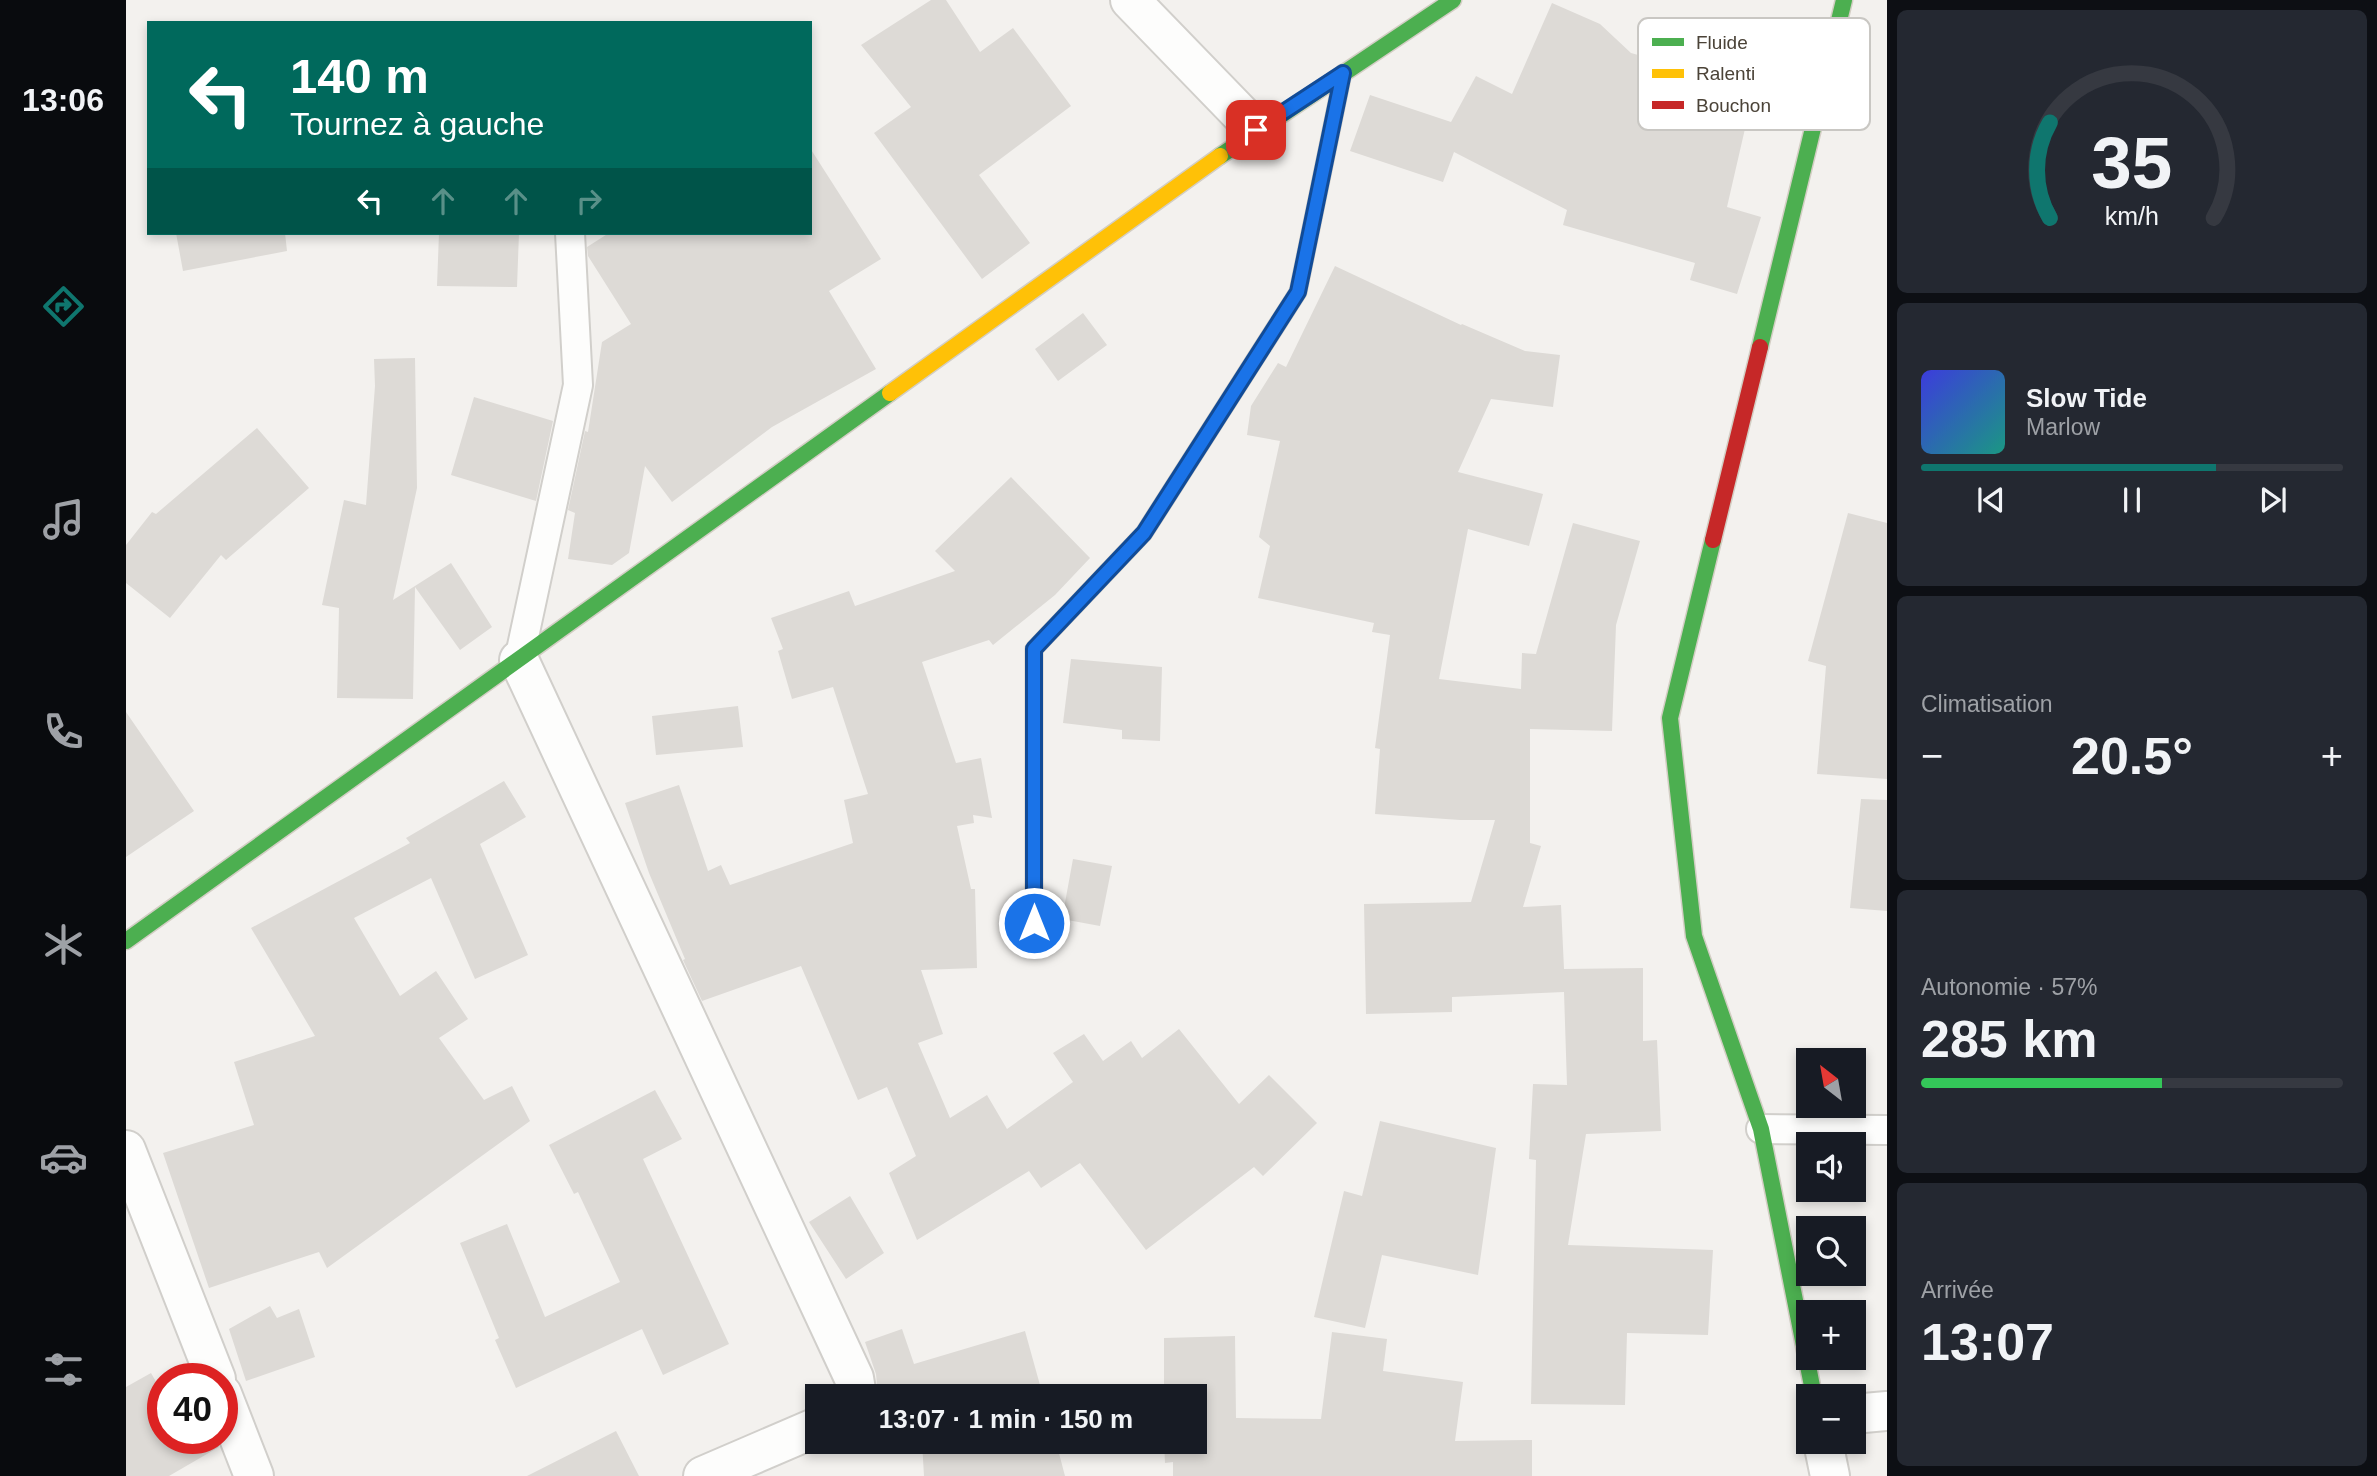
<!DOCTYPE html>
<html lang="fr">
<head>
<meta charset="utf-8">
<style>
  :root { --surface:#171b24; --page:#242831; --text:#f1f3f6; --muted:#9ea1a6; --line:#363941; --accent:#0f766e }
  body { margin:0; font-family:Helvetica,sans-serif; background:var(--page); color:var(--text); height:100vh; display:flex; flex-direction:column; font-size:26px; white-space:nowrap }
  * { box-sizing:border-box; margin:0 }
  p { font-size:23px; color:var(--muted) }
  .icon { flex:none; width:38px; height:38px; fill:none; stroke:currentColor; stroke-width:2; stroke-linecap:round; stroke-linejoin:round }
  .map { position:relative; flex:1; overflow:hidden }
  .details { display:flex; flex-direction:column; gap:10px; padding:10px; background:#0d0f14; width:490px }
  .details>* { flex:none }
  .banner { position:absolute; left:21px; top:21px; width:665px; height:214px; border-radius:0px; box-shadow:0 4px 10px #0003; background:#00695c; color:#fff; overflow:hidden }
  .needle { width:46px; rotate:329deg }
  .tools { position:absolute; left:1670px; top:1048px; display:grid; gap:14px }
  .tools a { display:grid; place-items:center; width:70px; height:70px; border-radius:0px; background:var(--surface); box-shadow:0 4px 10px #0003; font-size:35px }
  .speed { position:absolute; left:21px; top:1363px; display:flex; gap:14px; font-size:35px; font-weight:700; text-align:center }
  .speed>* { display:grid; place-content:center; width:91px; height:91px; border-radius:50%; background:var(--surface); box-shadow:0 4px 10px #0003; line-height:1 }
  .speed .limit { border:10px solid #d22; background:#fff; color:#111 }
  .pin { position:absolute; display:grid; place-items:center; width:60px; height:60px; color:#fff; margin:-30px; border-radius:14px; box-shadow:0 4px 10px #0006 }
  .me { position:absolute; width:77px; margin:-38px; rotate:0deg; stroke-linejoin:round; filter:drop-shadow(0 0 5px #0008) }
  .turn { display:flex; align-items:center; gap:24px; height:147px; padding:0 28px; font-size:32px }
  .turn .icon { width:91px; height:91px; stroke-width:2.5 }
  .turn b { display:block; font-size:49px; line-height:60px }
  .lanes { display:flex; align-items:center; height:66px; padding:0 28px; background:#0003; justify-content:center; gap:35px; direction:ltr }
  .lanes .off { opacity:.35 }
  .big { font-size:52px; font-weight:800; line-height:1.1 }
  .details .tile { flex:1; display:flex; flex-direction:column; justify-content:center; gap:10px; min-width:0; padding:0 24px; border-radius:10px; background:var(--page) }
  .details .dial { align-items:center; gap:0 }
  .dial svg { height:182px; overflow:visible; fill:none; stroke:var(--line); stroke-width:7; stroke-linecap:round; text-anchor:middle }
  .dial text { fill:var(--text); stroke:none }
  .song { display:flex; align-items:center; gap:21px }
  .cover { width:84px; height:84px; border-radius:10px; background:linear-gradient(135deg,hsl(240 70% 55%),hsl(170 70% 35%)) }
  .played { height:7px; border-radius:4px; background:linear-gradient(90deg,var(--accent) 70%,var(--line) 70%) }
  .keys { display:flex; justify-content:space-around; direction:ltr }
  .heat { display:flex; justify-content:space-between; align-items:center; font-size:38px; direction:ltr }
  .charge { height:10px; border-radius:5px; background:linear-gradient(90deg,#34c759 57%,var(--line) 0) }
  .trip { position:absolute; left:679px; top:1384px; width:402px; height:70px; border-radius:0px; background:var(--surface); box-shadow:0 4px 10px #0003; font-weight:800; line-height:70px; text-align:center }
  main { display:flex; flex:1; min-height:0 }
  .menu { display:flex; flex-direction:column; width:126px; justify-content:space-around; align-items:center; background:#090b0e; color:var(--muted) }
  .menu .icon { width:49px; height:49px }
  .menu .active { color:var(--accent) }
  .menu b { font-size:32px; color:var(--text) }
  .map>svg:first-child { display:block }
</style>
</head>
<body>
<main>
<nav class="menu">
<b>13:06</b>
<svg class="icon active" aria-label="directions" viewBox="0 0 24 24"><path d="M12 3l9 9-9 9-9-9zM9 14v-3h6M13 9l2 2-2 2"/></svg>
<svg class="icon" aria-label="music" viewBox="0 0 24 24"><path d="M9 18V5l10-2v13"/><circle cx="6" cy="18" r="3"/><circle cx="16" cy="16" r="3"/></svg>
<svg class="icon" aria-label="phone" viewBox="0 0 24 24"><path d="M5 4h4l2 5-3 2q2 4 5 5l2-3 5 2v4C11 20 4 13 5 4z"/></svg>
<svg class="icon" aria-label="climate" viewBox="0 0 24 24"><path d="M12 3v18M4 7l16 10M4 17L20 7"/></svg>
<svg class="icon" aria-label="car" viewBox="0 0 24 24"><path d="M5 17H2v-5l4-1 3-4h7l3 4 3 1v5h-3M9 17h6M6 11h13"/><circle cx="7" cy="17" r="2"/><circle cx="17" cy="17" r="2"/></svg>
<svg class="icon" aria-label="filters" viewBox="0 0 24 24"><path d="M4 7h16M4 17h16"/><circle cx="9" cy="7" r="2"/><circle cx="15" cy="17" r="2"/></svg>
</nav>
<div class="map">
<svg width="1761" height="1476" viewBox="0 0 1761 1476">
  <rect width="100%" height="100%" fill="#f3f1ee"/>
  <path fill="#dddad6" d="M 805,0 L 820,0 L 854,52 L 887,28 L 945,106 L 853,175 L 904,243 L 856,279 L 748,133 L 785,107 L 735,45 Z
    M 1426,3 L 1474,24 L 1505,53 L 1548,65 L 1538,101 L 1621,120 L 1601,207 L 1635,217 L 1611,294 L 1564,280 L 1569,263 L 1437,225 L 1441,210 L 1328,152 L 1317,182 L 1224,151 L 1244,95 L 1325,122 L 1350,76 L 1386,94 Z
    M 684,148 L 755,259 L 703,291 L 750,369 L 646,427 L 546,502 L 519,466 L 503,553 L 486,565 L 442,559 L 449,513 L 442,510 L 459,431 L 462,432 L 476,342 L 505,324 L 462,256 L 461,247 L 483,233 L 684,233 Z
    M 50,233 L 159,233 L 161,251 L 57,271 Z
    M 313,233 L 393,233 L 391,287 L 311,286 Z
    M 1209,266 L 1335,325 L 1336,324 L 1399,351 L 1434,355 L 1427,407 L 1365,399 L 1332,472 L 1417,494 L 1403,546 L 1342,529 L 1313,679 L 1395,689 L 1396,653 L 1410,654 L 1447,523 L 1514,541 L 1490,625 L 1486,731 L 1404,729 L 1404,843 L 1415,846 L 1397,907 L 1435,905 L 1438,969 L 1517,968 L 1517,1041 L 1531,1040 L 1535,1131 L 1460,1134 L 1442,1245 L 1587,1250 L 1582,1335 L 1501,1333 L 1499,1405 L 1405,1404 L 1410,1160 L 1403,1159 L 1407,1084 L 1441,1085 L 1438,992 L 1326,997 L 1326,1012 L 1240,1014 L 1238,904 L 1345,902 L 1369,820 L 1334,820 L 1249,814 L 1254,749 L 1249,748 L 1264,635 L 1246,632 L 1248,623 L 1132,598 L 1144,546 L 1133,537 L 1154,441 L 1121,435 L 1125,406 L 1152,363 L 1160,367 Z
    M 957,313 L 981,345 L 932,381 L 909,349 Z
    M 289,358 L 291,488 L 267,600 L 325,563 L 366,627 L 334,650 L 289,587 L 287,699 L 211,698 L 213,608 L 196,605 L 218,500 L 240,505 L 249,386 L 248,359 Z
    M 348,397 L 427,421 L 410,501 L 325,475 Z
    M 131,428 L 183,488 L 100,560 L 95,555 L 44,618 L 0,583 L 0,545 L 26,512 L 30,514 Z
    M 885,477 L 964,558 L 929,595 L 867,645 L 863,640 L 796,662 L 830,763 L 855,758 L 866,818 L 847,815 L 848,823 L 831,826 L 845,889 L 849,889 L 851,968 L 795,970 L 817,1034 L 792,1043 L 824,1118 L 861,1095 L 881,1129 L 947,1082 L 927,1053 L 958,1034 L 977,1061 L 1005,1041 L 1016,1058 L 1053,1029 L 1113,1104 L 1143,1075 L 1191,1123 L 1137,1176 L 1128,1167 L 1020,1250 L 954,1163 L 915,1188 L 903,1171 L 791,1240 L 763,1173 L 790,1156 L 761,1087 L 732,1100 L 675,966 L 576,1001 L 557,960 L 559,959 L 523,873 L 499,803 L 553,785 L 582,871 L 595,865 L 604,885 L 727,843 L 718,800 L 742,794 L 707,687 L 666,699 L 652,651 L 657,649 L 645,618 L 723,591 L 729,606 L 829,571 L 809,551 Z
    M 1722,513 L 1761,523 L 1761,779 L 1691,774 L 1700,666 L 1682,661 Z
    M 945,659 L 1036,667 L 1034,741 L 996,739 L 996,730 L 937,723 Z
    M 612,706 L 617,747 L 530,755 L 526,716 Z
    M 0,712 L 68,811 L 0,857 Z
    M 378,781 L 400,817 L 354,844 L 402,955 L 349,979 L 305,878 L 228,918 L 274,996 L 310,971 L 342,1019 L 313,1038 L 358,1100 L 386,1086 L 404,1121 L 201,1268 L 193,1252 L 83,1288 L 37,1153 L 128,1125 L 108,1062 L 189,1036 L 125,928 L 284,843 L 280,838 Z
    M 1735,799 L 1761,800 L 1761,911 L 1724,908 Z
    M 947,859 L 986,866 L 974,926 L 936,919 Z
    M 529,1090 L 556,1139 L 517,1159 L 603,1344 L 537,1375 L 516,1329 L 390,1388 L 369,1340 L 373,1338 L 334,1243 L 381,1224 L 419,1317 L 494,1282 L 452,1192 L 448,1194 L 423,1145 Z
    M 1254,1121 L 1370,1148 L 1352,1275 L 1256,1255 L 1239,1328 L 1188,1317 L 1218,1191 L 1236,1196 Z
    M 724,1196 L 758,1253 L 720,1279 L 683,1222 Z
    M 144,1306 L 151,1318 L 173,1309 L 189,1357 L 120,1381 L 103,1329 Z
    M 776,1329 L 788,1364 L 899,1331 L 917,1396 L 752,1396 L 750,1374 L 739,1342 Z
    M 1206,1332 L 1261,1339 L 1257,1371 L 1337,1382 L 1329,1441 L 1406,1440 L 1406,1476 L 1047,1476 L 1047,1462 L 1039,1463 L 1038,1442 L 1069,1442 L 1069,1396 L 1038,1396 L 1038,1338 L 1109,1336 L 1110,1418 L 1195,1419 Z
    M 25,1373 L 37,1394 L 37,1438 L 90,1438 L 93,1447 L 43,1476 L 0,1476 L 0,1387 Z
    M 490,1431 L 513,1476 L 401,1476 Z
    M 796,1442 L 930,1442 L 939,1476 L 798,1476 Z"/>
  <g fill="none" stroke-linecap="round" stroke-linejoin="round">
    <defs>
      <path id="lane" d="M 393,660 L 452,385 L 444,233
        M 1635,1129 L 1761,1130"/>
      <path id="street" d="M 1004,0 L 1130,130
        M 393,660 L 728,1378 L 731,1396
        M 0,1150 L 90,1379
        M 96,1394 L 128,1476
        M 1727,1414 L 1761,1411
        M 1697,1442 L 1704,1476
        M 577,1476 L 691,1427"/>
      <path id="fast" d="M 1094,156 L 1327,0
        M 1634,347 L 1718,0
        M 1587,540 L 1544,718 L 1568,936 L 1635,1129 L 1688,1396
        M 908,923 L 908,649 L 1018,533 L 1172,292 L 1217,73
        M 0,941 L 764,393"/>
      <path id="slow" d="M 764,393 L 1094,156"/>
      <path id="jam" d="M 1587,540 L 1634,347"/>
    </defs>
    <use href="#lane" stroke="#d1cfcb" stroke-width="32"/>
    <use href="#street" stroke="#d1cfcb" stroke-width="42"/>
    <use href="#fast" stroke="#d3cec4" stroke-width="19"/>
    <use href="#slow" stroke="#d3cec4" stroke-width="19"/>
    <use href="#jam" stroke="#d3cec4" stroke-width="19"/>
    <use href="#lane" stroke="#fdfdfc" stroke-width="28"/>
    <use href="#street" stroke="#fdfdfc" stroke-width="38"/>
    <use href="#fast" stroke="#4caf50" stroke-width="16"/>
    <use href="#slow" stroke="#ffc107" stroke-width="16"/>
    <use href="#jam" stroke="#c62828" stroke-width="16"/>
  </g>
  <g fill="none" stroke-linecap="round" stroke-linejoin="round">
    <defs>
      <path id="route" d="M 908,923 L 908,649 L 1018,533 L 1172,292 L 1217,73 L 1130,130"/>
    </defs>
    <use href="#route" stroke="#114b97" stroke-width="18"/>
    <use href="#route" stroke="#1a73e8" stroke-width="12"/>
  </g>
  <rect x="1512" y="18" width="232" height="112" rx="10" fill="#fff" stroke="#c9c7c3" stroke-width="2"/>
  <rect x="1526" y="38" width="32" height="8" fill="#4caf50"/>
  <rect x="1526" y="69" width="32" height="9" fill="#ffc107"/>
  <rect x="1526" y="101" width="32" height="8" fill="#c62828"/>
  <g font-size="19" fill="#4b4338">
    <text x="1570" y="49">Fluide</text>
    <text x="1570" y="80">Ralenti</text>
    <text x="1570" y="112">Bouchon</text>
  </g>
</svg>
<div class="tools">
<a><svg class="needle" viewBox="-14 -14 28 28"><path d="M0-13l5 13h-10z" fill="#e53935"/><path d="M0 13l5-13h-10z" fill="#9ea1a6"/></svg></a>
<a><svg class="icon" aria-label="sound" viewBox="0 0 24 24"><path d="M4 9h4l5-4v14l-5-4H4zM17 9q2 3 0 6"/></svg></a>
<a><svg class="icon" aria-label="search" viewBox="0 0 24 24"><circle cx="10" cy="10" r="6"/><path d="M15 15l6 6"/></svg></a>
<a>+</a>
<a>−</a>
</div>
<div class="speed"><div class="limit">40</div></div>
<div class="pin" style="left:1130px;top:130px;background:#d93025"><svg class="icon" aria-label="arrive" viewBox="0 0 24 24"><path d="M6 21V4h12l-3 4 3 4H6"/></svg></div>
<svg class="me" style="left:908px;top:923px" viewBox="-20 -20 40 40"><circle r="17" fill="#1a73e8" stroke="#fff" stroke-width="3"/><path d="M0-11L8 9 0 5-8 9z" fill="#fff"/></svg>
<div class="trip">13:07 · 1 min · 150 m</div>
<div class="banner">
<div class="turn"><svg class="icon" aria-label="left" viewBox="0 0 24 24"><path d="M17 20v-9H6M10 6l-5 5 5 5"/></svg><div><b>140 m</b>Tournez à gauche</div></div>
<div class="lanes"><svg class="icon" aria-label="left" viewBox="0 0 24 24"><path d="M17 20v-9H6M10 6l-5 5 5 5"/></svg><svg class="icon off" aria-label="ahead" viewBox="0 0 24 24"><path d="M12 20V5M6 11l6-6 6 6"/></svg><svg class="icon off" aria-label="ahead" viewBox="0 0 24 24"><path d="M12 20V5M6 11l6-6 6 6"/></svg><svg class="icon off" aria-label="right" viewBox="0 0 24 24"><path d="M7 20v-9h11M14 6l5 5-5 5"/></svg></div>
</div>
</div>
<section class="details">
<div class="tile dial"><svg viewBox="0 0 100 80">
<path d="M14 69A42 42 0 1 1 86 69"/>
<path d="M14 69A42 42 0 0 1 14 27" stroke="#0f766e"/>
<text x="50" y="56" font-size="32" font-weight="700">35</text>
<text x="50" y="72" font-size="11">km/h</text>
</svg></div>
<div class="tile">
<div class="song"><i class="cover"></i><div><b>Slow Tide</b><p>Marlow</p></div></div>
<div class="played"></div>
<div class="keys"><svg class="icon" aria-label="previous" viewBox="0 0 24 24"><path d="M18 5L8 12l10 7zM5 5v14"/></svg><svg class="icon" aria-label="pause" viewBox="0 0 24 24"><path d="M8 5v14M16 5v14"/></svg><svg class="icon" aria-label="next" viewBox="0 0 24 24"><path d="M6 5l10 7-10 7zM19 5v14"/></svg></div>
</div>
<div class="tile"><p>Climatisation</p>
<div class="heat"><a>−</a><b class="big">20.5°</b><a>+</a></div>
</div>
<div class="tile"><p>Autonomie · 57%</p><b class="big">285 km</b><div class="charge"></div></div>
<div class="tile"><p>Arrivée</p><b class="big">13:07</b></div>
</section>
</main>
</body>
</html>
